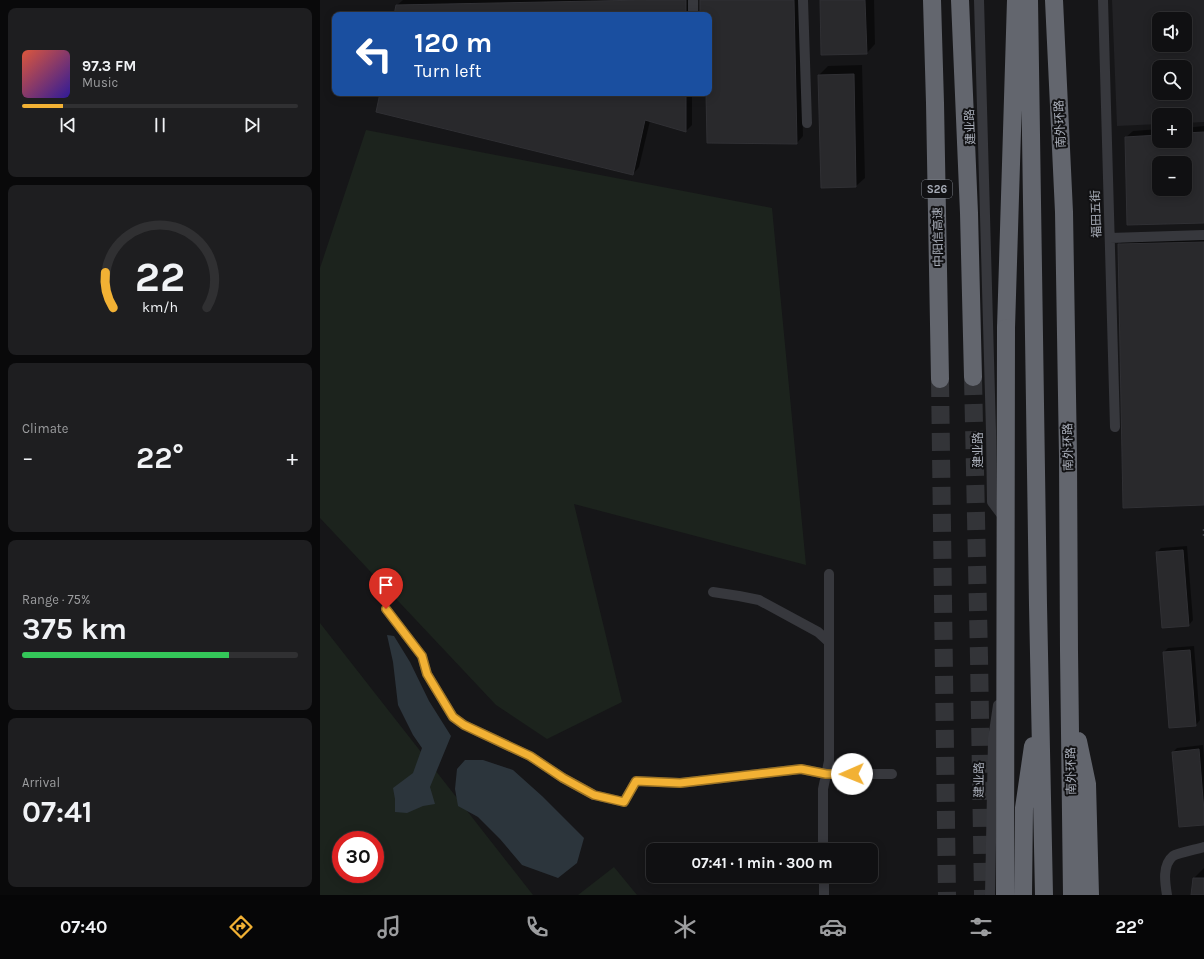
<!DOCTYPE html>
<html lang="en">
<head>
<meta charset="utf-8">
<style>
  :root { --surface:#101012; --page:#1e1e20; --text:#f1f3f6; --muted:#9c9d9f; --line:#303032; --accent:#f2b134 }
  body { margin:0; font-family:Karla,"Noto Sans SC",sans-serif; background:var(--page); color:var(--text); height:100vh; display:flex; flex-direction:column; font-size:15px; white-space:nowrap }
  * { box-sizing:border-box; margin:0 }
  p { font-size:13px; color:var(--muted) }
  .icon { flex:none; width:22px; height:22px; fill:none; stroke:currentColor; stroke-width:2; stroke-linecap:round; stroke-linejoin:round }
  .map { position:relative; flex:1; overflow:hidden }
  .details { display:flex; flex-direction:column; gap:8px; padding:8px; background:#09090a; width:320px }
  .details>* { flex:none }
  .hud { position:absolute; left:12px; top:12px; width:380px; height:84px; border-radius:8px; box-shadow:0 2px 10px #0003,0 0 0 1px var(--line); background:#1a4fa0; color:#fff; overflow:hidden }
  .fabs { position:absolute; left:832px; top:12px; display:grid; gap:8px }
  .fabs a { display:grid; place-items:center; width:40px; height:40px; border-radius:8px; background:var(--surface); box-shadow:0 2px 10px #0003,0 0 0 1px var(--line); font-size:20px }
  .speed { position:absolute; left:12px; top:831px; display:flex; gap:8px; font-size:20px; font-weight:700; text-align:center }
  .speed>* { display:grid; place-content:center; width:52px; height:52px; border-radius:50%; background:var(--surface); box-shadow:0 2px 10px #0003,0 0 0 1px var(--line); line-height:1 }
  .speed .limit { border:6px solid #d22; background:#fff; color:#111 }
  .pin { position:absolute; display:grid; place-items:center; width:34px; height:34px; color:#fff; margin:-41px -17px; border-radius:50% 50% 50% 0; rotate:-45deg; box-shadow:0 0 4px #0007 }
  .pin .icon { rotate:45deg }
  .me { position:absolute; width:44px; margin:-22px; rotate:269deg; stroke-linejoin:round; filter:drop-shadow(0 0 3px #0008) }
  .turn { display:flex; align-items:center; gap:14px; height:84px; padding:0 16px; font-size:18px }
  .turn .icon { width:52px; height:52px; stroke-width:2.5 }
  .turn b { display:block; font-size:28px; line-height:34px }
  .big { font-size:30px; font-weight:700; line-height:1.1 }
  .details .tile { flex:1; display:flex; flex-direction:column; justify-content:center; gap:6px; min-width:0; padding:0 14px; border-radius:8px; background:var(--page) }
  .details .dial { align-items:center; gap:0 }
  .dial svg { height:104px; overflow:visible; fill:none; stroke:var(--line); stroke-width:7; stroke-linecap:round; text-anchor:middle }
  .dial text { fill:var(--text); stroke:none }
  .song { display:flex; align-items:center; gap:12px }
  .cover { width:48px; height:48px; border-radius:6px; background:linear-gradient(135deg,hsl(10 70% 55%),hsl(250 70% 35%)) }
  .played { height:4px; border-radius:2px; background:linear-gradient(90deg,var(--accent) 15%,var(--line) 15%) }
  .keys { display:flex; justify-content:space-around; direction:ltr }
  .heat { display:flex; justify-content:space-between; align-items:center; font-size:22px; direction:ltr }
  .charge { height:6px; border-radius:3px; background:linear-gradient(90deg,#34c759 75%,var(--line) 0) }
  .trip { position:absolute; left:326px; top:843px; width:232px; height:40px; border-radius:8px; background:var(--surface); box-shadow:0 2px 10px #0003,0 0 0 1px var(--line); font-weight:700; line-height:40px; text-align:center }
  .tabs { display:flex; height:64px; justify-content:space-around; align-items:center; background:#060607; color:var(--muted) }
  .tabs .icon { width:28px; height:28px }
  .tabs .selected { color:var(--accent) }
  .tabs b { font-size:18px; color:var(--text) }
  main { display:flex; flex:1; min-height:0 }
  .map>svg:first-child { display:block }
</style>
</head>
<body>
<main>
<section class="details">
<div class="tile">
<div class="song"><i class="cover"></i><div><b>97.3 FM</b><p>Music</p></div></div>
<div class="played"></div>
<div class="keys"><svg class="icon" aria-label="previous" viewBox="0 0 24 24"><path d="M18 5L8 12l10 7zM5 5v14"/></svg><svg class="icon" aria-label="pause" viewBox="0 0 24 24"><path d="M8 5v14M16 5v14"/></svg><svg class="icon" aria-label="next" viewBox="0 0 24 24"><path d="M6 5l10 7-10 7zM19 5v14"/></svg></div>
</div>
<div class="tile dial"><svg viewBox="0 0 100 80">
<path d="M14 69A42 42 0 1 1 86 69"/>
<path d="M14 69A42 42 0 0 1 8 42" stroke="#f2b134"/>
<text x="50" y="56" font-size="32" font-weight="700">22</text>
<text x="50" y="72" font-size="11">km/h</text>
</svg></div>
<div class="tile"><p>Climate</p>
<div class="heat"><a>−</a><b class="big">22°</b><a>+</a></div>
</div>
<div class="tile"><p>Range · 75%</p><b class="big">375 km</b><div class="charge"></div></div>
<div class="tile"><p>Arrival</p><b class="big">07:41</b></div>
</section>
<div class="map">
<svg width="884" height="895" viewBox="0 0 884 895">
  <rect width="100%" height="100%" fill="#161618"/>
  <path fill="#222225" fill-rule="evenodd" d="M 792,0 L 884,0 L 884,122 L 865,123 L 865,115 L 839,115 L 839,124 L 797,126 ZM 839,19 L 865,19 L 865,45 L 839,45 ZM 839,67 L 865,67 L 865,93 L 839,93 Z"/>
  <path fill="#1c231d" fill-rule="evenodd" d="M 46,130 L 452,208 L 486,565 L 254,504 L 302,702 L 227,739 L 176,705 L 0,518 L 0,268 Z
    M 0,623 L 213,895 L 0,895 ZM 21,840 L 55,840 L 55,874 L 21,874 Z
    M 294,867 L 317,895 L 258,895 Z"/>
  <path fill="#2c353c" d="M 67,635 L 74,636 L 90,662 L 109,701 L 131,736 L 110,787 L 115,804 L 103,806 L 87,813 L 75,812 L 75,799 L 73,788 L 93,773 L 102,748 L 93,735 L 78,705 L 73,662 Z
    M 145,760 L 163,760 L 193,770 L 222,796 L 264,838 L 257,863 L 238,878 L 202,865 L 180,839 L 158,817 L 138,806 L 135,789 L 137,769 Z"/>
  <path fill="#0007" fill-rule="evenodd" d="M 83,0 L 373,0 L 373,15 L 75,15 L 77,5 Z
    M 386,0 L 480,0 L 483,136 L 477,143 L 387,93 L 389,93 L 389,15 L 386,15 Z
    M 501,0 L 554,0 L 555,44 L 547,53 Z
    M 542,65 L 545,178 L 536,186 L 499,75 L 508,66 Z
    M 61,93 L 372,93 L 372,125 L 366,131 L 330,121 L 319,167 L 313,174 Z
    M 884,126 L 884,222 L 808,224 L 806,137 L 813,131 L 839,129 L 839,141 L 865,141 L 865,128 ZM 839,163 L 865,163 L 865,189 L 839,189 Z
    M 884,237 L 884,504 L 799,245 L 805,238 Z
    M 867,546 L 873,620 L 869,625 L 837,552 L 841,548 Z
    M 874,646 L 880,720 L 876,725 L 844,652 L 848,648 Z
    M 883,745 L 884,760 L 884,824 L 853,752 L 857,748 Z
    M 884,868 L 884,895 L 872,895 L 874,878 Z"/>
  <path fill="#29292c" stroke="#303034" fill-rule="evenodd" d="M 326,0 L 366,0 L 366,15 L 74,15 L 76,5 Z
    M 380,0 L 474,0 L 477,144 L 387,143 L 386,93 L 389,93 L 389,15 L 380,15 Z
    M 500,0 L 545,0 L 547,54 L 501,55 Z
    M 534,74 L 536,187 L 501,188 L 498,75 Z
    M 60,93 L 366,93 L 366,132 L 325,120 L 313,175 L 56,112 Z
    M 884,132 L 884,223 L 807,225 L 805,137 L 839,135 L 839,141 L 865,141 L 865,133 ZM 839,163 L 865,163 L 865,189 L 839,189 Z
    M 884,242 L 884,505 L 803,508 L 798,244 Z
    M 863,550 L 869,626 L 842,628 L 836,552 Z
    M 870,650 L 876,726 L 849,728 L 843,652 Z
    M 879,749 L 884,811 L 884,825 L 859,827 L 852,752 Z
    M 873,878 L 884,878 L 884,895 L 871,895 Z"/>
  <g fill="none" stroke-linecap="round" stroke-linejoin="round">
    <path stroke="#333438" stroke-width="18" stroke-dasharray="18 9" stroke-linecap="butt" d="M 653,377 L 659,657 L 663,895
      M 620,379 L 627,895"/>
    <path stroke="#3d3f44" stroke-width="2.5" stroke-dasharray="2 3" stroke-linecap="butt" d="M 884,529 L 884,539"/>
    <path stroke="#37383d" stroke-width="10" d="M 373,0 L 373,15
      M 483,0 L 487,123
      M 659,0 L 671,431 L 672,502 L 684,518
      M 783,0 L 795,427
      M 790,238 L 884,235
      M 393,592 L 419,596 L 439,600 L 498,632 L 509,642 L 509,761 L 503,789 L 503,850
      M 66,609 L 102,656 L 107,674 L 133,717 L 144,725 L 210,756 L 243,778 L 274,795 L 304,802 L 316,781 L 361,783 L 481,769 L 506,774 L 572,774
      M 509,642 L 509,574
      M 504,876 L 504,895
      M 670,895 L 673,739 L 678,705
      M 847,895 C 845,883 842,865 853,856 C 858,853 878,849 884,847"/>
    <path stroke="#63666e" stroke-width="18" d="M 612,0 L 615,103 L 620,379
      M 640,0 L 649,213 L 653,377
      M 709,0 L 718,605 L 724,895
      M 734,0 L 744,212 L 748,456 L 749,651 L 752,895
      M 686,328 L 696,0
      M 758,741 L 767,784 L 770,895
      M 703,895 L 704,808 L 713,746"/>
    <path stroke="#63666e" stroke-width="18" d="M 685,895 L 686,328"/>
  </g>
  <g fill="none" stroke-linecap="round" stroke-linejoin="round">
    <defs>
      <path id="route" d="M 66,609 L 102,656 L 107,674 L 133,717 L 144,725 L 210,756 L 243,778 L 274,795 L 304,802 L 316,781 L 360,783 L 481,769 L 506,774 L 532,774"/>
    </defs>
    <use href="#route" stroke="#9d7322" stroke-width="10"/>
    <use href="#route" stroke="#f2b134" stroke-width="7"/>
  </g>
  <g text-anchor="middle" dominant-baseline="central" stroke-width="4" stroke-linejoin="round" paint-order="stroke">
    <rect fill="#111113" stroke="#7b7e86" stroke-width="1" x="602" y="180" width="30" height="18" rx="3"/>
    <g font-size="11" font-weight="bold" fill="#a8adb8">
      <text x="617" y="189">S26</text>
    </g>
    <g font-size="12" fill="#a8adb8" stroke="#111113">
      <text transform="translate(740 124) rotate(-93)">南外环路</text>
      <text transform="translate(650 127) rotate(-92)">建业路</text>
      <text transform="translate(776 214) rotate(-92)">福田五街</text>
      <text transform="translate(618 237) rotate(-91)">中阳信高速</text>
      <text transform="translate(748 447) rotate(-91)">南外环路</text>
      <text transform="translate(658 450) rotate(-90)">建业路</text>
      <text transform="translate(751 771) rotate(-91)">南外环路</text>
      <text transform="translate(659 780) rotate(-89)">建业路</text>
    </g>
  </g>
</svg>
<div class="fabs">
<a><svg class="icon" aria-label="sound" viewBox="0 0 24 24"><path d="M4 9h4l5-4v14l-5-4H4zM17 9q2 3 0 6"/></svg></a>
<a><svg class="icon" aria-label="search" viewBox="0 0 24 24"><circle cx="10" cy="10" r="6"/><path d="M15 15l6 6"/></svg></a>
<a>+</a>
<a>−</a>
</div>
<div class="speed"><div class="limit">30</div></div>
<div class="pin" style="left:66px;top:609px;background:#d93025"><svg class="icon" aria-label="arrive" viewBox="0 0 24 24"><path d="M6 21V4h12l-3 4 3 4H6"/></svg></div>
<svg class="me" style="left:532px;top:774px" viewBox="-20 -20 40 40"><circle r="19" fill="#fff"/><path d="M0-13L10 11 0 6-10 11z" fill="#f2b134"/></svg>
<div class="trip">07:41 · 1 min · 300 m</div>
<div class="hud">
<div class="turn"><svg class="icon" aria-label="left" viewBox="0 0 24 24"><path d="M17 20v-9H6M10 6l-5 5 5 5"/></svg><div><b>120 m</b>Turn left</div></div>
</div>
</div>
</main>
<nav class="tabs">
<b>07:40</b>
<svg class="icon selected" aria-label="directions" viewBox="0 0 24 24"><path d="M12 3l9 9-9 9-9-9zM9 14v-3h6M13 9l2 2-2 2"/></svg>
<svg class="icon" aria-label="music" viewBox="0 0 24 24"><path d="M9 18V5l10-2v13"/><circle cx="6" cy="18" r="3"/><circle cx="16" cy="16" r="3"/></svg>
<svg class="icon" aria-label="phone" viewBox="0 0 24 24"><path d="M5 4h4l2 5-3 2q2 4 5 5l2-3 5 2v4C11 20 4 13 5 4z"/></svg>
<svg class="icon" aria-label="climate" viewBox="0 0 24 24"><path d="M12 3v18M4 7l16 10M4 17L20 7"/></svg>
<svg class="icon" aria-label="car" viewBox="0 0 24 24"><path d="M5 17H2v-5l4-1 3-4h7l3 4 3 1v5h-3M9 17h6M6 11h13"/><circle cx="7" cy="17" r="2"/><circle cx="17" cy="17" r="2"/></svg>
<svg class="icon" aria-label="filters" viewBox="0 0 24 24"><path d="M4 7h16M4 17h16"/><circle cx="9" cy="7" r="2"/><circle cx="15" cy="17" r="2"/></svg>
<b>22°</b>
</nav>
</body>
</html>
